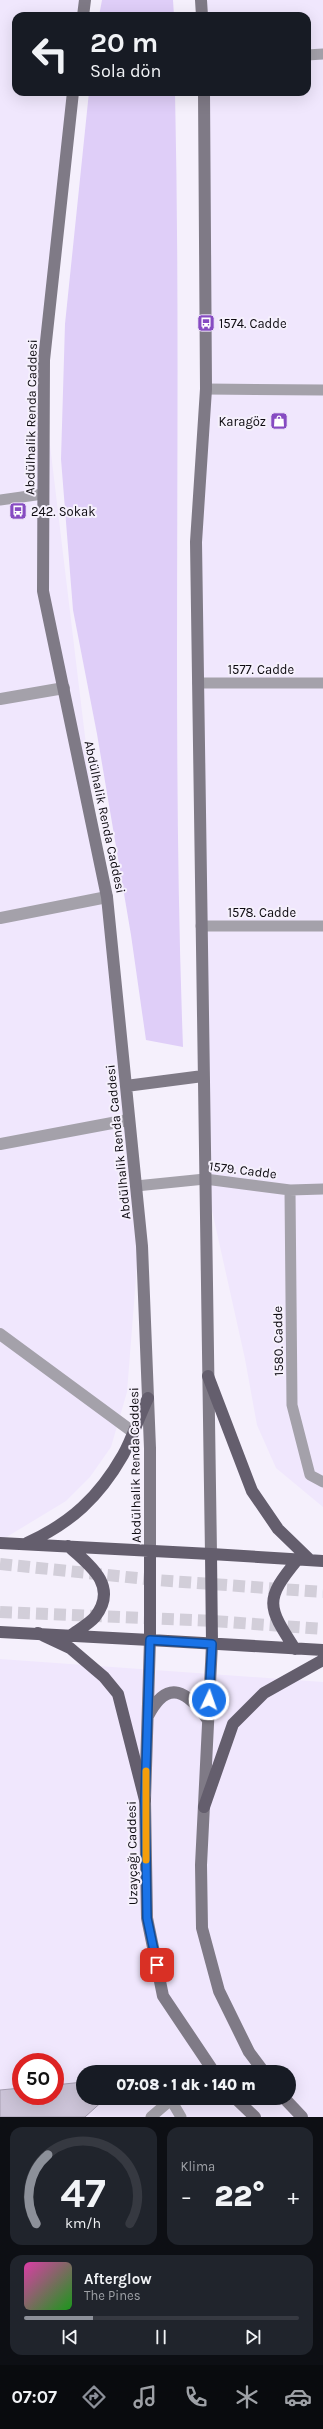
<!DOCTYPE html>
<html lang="tr">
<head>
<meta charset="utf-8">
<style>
  :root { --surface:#171b24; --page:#20242c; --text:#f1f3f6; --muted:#9ea1a6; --line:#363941; --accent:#8c9099 }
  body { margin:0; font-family:Karla,sans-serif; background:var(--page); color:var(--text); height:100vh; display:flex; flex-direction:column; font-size:15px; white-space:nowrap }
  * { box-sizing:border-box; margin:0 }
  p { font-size:13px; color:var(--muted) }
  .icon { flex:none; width:22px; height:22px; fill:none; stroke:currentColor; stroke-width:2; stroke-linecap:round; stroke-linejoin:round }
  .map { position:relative; height:2117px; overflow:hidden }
  .panel { display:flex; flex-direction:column; gap:10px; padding:10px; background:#0d0f14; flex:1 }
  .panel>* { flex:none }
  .guide { position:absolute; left:12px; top:12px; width:299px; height:84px; border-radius:12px; box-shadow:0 4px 16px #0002; background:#171b24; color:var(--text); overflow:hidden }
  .speed { position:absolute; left:12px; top:2053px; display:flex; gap:8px; font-size:20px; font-weight:700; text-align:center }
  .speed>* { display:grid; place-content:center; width:52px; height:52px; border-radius:50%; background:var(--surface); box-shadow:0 4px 16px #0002; line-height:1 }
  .speed .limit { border:6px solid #d22; background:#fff; color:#111 }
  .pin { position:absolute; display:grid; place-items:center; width:34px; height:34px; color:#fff; margin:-17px; border-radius:8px; box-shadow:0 2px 6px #0006 }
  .me { position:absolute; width:44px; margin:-22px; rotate:3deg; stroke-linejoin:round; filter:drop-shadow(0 0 3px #0008) }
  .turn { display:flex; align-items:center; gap:14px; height:84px; padding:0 12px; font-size:18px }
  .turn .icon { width:52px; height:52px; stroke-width:2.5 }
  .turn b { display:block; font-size:28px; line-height:34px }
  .big { font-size:30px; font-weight:800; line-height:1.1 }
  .panel .widget { flex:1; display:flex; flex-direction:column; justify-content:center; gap:6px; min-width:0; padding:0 14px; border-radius:12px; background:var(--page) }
  .panel .dial { align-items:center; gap:0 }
  .dial svg { height:104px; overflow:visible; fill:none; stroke:var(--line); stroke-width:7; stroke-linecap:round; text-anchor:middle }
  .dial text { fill:var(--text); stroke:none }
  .song { display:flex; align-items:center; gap:12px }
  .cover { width:48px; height:48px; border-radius:6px; background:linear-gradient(135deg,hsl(320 70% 55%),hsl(120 70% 35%)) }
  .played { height:4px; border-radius:2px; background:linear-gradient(90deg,var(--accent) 25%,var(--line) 25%) }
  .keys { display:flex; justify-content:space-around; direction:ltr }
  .heat { display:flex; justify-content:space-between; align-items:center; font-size:22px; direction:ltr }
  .panel .tiles { flex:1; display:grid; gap:10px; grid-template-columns:1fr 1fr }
  .widget:last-child { grid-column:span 2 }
  .trip { position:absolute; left:76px; top:2065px; width:220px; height:40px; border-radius:20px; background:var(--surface); box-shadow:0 4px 16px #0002; font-weight:800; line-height:40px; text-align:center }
  .tabs { display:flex; height:64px; justify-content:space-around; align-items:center; background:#090b0e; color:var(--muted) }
  .tabs .icon { width:28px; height:28px }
  .tabs .current { color:var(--accent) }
  .tabs b { font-size:18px; color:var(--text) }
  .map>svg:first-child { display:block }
</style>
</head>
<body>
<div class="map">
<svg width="323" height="2117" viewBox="0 0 323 2117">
  <rect width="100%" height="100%" fill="#f5f0fc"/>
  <path fill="#f0e7fd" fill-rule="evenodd" d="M 0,0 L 79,0 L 79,16 L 16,16 L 16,92 L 74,92 L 44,395 L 99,853 L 140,1227 L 127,1392 L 111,1447 L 90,1477 L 66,1501 L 0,1541 Z
    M 201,0 L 323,0 L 323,1507 L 276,1468 L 257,1425 L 245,1359 L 205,1179 L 196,542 L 206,389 L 204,92 L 307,92 L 307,16 L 202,16 Z
    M 0,1659 L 323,1682 L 323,2117 L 0,2117 ZM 21,2062 L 55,2062 L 55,2096 L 21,2096 ZM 83,2072 L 289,2072 L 289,2098 L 83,2098 Z"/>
  <path fill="#dfcef8" d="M 102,0 L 173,0 L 174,16 L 99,16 Z
    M 89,92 L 175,92 C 182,410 171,728 183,1047 L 146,1040 L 131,935 L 97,734 L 73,610 L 61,459 L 65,324 Z"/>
  <path fill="#ccc4d8" stroke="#a79fb2" d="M 83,2082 L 83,2098 L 106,2098 L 85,2117 L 0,2117 L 0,2090 L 21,2088 L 21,2096 L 55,2096 L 55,2085 Z"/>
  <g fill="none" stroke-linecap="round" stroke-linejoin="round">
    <path stroke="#d2ced9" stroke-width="12" stroke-dasharray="12 6" stroke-linecap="butt" d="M 0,1564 L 156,1580 L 323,1592
      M 0,1612 L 213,1621 L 323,1629"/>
    <path stroke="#a4a1aa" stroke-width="11" d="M 307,55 L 323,54
      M 206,389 L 323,390
      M 0,500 L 43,494
      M 198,683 L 323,683
      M 201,926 L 323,926
      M 136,1186 L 205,1179 L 290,1190 L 323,1189
      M 290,1190 L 292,1405 L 310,1475 L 323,1482
      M 171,2100 L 181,2117
      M 151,2117 L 173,2098"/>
    <path stroke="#a4a1aa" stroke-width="12" d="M 0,699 L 64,688
      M 0,918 L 107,897
      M 0,1144 L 128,1120
      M 0,1334 L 133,1432"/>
    <path stroke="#7f7a86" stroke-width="12" d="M 201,0 L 202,16
      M 83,16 L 85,0
      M 73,92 L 44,360 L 43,591 L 107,897 L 142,1246 L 150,1448 L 150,1551
      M 204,92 L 206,389 L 196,542 L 211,1554
      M 126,1086 L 203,1076
      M 150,1640 L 145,1800 L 147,1918 L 163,1996 L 214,2072
      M 212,1644 L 201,1865 L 202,1928 L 219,1991 L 249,2052 L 264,2072
      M 148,1716 C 168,1677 188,1692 208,1720
      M 235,2098 L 255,2117
      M 284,2098 L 302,2117"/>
    <path stroke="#645e6d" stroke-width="12" d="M 208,1376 L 252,1491 L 278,1529 L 310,1560
      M 0,1543 L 211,1554 L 212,1644
      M 27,1543 C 71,1523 99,1497 123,1455 C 133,1437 139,1416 148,1398
      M 68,1546 C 90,1565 119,1586 95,1617 C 89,1624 78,1630 70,1636
      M 150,1551 L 150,1640 L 323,1650
      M 211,1554 L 323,1561
      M 0,1632 L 150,1640
      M 38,1633 L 70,1648 L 104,1677 L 118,1694 L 145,1800
      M 295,1649 C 267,1606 264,1600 298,1559
      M 204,1807 L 233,1724 L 264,1693 L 323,1660"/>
  </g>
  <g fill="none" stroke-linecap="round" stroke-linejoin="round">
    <defs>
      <path id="route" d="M 157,1965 L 147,1918 L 145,1800 L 150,1640 L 212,1644 L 209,1700"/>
    </defs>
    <use href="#route" stroke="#114b97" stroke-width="10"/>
    <use href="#route" stroke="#1a73e8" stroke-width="7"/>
    <path stroke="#f59e0b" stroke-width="7" d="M 146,1771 L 146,1860"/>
  </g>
  <defs>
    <symbol id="bus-square" viewBox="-11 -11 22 22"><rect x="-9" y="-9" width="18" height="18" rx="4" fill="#864bc2" stroke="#f5f0fc"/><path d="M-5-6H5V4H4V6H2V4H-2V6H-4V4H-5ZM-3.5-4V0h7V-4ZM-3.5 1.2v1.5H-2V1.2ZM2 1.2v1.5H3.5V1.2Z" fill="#fff"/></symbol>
    <symbol id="shop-square" viewBox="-11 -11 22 22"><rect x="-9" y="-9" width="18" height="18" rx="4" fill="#864bc2" stroke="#f5f0fc"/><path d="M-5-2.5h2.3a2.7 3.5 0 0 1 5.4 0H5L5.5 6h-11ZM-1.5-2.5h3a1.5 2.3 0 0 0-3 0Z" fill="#fff"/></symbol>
  </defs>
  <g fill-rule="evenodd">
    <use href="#bus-square" x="196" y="313" width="20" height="20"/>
    <use href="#shop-square" x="269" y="411" width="20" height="20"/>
    <use href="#bus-square" x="8" y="501" width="20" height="20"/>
  </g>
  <g text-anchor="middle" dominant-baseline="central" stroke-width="4" stroke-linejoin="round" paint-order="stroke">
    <g font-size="13" fill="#0d0a10" stroke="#f5f0fc" text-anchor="start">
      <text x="219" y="323">1574. Cadde</text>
      <text x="266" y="421" text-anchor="end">Karagöz</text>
      <text x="31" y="511">242. Sokak</text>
    </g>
    <g font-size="13" fill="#0d0a10" stroke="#f5f0fc">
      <text transform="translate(31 417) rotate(-89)">Abdülhalik Renda Caddesi</text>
      <text x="261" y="669">1577. Cadde</text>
      <text transform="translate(105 817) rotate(78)">Abdülhalik Renda Caddesi</text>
      <text x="262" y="912">1578. Cadde</text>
      <text transform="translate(118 1142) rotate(-96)">Abdülhalik Renda Caddesi</text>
      <text transform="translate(243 1170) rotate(7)">1579. Cadde</text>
      <text transform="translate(278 1341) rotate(-91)">1580. Cadde</text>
      <text transform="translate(135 1465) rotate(-91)">Abdülhalik Renda Caddesi</text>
      <text transform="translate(132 1853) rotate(-91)">Uzayçağı Caddesi</text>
    </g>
  </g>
</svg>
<div class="speed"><div class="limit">50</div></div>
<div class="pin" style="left:157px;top:1965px;background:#d93025"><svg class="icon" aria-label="arrive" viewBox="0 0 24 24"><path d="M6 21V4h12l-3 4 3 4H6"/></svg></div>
<svg class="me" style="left:209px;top:1700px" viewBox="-20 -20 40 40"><circle r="17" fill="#1a73e8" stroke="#fff" stroke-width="3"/><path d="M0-11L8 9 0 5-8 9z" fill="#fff"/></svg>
<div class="trip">07:08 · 1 dk · 140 m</div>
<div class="guide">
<div class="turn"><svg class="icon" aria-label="left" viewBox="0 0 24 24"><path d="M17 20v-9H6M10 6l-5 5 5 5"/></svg><div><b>20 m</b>Sola dön</div></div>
</div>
</div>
<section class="panel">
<div class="tiles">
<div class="widget dial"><svg viewBox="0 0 100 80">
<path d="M14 69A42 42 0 1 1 86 69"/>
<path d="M14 69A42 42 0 0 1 23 16" stroke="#8c9099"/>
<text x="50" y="56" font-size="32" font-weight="700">47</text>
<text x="50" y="72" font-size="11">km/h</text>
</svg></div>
<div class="widget"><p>Klima</p>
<div class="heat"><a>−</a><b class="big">22°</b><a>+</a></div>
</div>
<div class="widget">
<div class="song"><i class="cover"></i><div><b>Afterglow</b><p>The Pines</p></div></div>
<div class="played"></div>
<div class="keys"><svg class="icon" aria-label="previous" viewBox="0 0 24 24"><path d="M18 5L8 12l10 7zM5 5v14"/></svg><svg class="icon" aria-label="pause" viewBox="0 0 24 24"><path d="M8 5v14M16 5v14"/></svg><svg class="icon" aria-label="next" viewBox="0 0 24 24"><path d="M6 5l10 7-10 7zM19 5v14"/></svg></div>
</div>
</div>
</section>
<nav class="tabs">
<b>07:07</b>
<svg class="icon current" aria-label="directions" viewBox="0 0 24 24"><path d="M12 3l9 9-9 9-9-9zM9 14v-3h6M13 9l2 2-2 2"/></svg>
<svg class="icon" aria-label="music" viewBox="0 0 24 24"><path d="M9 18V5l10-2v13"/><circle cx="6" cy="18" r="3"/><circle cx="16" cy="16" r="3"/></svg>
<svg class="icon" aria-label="phone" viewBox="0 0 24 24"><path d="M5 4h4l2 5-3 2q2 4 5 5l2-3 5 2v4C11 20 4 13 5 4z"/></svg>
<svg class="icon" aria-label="climate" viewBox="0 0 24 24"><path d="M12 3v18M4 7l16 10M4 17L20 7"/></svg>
<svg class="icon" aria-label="car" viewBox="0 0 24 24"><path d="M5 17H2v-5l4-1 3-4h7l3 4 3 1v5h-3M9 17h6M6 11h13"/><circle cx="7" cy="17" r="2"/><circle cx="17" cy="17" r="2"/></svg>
</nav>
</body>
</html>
